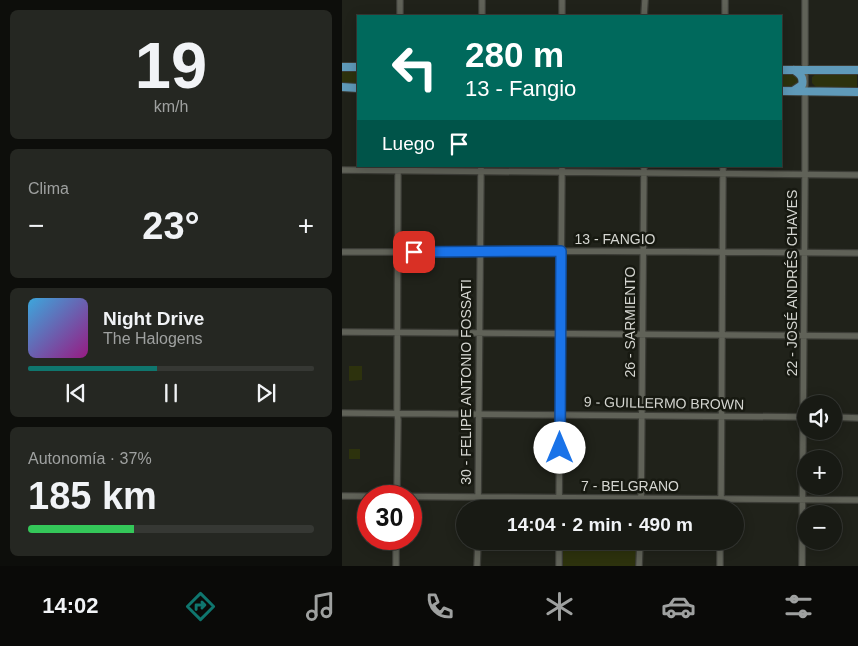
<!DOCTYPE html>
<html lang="es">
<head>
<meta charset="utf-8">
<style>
  :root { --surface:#181a14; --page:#252722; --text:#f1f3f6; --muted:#9fa1a0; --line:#363834; --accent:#0f766e }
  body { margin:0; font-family:Arial,sans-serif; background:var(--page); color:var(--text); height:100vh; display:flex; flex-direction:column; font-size:19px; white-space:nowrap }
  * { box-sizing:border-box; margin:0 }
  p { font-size:16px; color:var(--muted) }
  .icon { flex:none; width:28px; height:28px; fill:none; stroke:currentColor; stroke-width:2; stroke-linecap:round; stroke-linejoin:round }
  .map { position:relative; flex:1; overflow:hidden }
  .side { display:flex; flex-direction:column; gap:10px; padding:10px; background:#0d0e0b; width:342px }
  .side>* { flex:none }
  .hud { position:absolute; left:15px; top:15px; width:425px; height:152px; border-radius:0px; box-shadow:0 2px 12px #0003,0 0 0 1px var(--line); background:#00695c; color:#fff; overflow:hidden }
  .fabs { position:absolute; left:455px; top:395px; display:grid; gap:10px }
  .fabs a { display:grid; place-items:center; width:45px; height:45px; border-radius:50%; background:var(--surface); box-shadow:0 2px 12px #0003,0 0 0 1px var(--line); font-size:25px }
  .speed { position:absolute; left:15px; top:485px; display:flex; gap:10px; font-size:25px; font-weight:700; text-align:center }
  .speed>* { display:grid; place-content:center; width:65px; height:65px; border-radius:50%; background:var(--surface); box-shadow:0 2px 12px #0003,0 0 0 1px var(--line); line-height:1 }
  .speed .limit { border:8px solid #d22; background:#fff; color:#111 }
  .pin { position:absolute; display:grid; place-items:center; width:42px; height:42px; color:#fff; margin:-21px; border-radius:10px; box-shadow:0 2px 8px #0006 }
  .me { position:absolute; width:55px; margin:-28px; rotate:0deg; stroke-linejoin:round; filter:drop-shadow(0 0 4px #0008) }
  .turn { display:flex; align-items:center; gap:18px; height:105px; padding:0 25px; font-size:22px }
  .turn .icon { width:65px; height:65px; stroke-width:2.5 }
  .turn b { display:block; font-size:35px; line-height:42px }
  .then { display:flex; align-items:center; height:48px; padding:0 25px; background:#0003; gap:10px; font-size:19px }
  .big { font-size:38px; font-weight:700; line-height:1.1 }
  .side .tile { flex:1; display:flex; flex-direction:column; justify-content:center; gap:8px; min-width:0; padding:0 18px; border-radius:8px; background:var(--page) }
  .side .dial { align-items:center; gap:0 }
  .dial b { font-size:65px; line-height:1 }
  .song { display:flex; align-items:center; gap:15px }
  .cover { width:60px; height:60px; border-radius:8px; background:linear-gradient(135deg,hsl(200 70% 55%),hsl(310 70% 35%)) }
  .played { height:5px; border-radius:2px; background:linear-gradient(90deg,var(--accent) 45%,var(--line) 45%) }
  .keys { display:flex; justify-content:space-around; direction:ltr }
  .heat { display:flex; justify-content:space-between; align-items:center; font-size:28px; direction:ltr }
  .charge { height:8px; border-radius:4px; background:linear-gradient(90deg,#34c759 37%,var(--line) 0) }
  .trip { position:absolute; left:114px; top:500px; width:288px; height:50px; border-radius:25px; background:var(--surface); box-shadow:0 2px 12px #0003,0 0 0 1px var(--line); font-weight:700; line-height:50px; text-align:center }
  .dock { display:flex; height:80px; justify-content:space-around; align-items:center; background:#0a0a08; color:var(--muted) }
  .dock .icon { width:35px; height:35px }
  .dock .on { color:var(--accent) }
  .dock b { font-size:22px; color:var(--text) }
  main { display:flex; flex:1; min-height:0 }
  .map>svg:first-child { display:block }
</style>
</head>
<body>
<main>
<section class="side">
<div class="tile dial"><b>19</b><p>km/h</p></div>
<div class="tile"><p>Clima</p>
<div class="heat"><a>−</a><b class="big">23°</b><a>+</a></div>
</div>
<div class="tile">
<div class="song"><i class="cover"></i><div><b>Night Drive</b><p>The Halogens</p></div></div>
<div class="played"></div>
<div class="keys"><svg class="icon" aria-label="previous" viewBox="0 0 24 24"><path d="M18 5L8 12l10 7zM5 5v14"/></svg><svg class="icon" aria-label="pause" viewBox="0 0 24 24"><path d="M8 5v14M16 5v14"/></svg><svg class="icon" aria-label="next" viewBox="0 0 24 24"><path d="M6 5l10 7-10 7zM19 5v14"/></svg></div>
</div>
<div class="tile"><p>Autonomía · 37%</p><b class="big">185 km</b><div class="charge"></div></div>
</section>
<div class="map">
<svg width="516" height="566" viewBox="0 0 516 566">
  <rect width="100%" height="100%" fill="#20221a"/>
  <path fill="#2d320d" d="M 0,69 L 16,69 L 16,85 L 0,84 Z
    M 439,73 L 450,73 L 455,77 L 455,84 L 450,88 L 439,88 Z
    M 475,73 L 515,73 L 515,89 L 475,88 L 470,83 L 470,77 Z
    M 7,366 L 20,366 L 20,380 L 7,381 Z
    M 7,449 L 18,449 L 18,459 L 7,459 Z
    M 229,500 L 290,501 L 294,503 L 296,509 L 220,509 L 222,503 Z
    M 219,541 L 296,541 L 295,566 L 219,566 Z"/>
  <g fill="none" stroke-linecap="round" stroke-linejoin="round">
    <defs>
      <path id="minor" d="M 58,16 L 58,0
        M 140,16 L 140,0
        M 220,16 L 220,0
        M 302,16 L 303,0
        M 383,16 L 383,0
        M 0,170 L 516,175
        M 0,252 L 219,251 L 516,253
        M 0,332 L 516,336
        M 0,413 L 464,417
        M 491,417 L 516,418
        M 0,496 L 516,500
        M 54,496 L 55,489 L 56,420 L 55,413 L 56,166
        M 136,509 L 139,166
        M 217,509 L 220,166
        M 299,509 L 302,166
        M 379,509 L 381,166
        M 54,539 L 54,566
        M 135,566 L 136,541
        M 217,566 L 217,541
        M 297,566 L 298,541
        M 378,566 L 378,541
        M 460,566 L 463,174 L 463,0"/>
      <path id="major" d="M 0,67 L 16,67
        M 439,70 L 516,70
        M 0,87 L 16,88
        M 439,91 L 516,92
        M 451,91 L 460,85 C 462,77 458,74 452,70"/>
    </defs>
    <use href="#minor" stroke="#3b3c36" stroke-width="8"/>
    <use href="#major" stroke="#3b3c36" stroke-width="10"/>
    <use href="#minor" stroke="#606258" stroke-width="5.5"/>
    <use href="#major" stroke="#5f9ab9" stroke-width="8"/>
  </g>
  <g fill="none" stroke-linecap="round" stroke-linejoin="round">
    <defs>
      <path id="route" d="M 72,252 L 219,251 L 218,448"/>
    </defs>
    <use href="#route" stroke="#114b97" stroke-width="12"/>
    <use href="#route" stroke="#1a73e8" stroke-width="9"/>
  </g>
  <g text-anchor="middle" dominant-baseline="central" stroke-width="5" stroke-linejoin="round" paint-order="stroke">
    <g font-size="14" fill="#d5d6d1" stroke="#171911">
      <text x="273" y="239">13 - FANGIO</text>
      <text transform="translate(450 283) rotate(-90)">22 - JOSÉ ANDRÉS CHAVES</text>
      <text transform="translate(288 322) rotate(-90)">26 - SARMIENTO</text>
      <text transform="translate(124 382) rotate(-90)">30 - FELIPE ANTONIO FOSSATI</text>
      <text transform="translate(322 403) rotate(1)">9 - GUILLERMO BROWN</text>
      <text x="288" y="486">7 - BELGRANO</text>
    </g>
  </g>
</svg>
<div class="fabs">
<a><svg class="icon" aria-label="sound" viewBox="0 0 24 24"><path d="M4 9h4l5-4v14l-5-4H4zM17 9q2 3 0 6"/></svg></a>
<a>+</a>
<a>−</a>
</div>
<div class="speed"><div class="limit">30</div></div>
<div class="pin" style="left:72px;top:252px;background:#d93025"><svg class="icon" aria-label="arrive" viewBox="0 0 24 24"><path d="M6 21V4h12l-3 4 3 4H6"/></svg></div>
<svg class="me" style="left:218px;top:448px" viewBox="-20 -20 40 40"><circle r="19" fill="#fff"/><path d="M0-13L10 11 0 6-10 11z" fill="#1a73e8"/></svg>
<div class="trip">14:04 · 2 min · 490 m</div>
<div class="hud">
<div class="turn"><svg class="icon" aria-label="left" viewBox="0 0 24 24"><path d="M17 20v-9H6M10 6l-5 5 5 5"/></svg><div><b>280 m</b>13 - Fangio</div></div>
<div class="then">Luego<svg class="icon" aria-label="arrive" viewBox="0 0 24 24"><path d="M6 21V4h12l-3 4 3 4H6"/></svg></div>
</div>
</div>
</main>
<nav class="dock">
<b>14:02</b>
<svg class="icon on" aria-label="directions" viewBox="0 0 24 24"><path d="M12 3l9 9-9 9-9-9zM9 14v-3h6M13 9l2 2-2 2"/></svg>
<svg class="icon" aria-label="music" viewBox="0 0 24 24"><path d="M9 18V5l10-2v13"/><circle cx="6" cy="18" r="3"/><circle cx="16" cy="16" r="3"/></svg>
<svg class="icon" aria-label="phone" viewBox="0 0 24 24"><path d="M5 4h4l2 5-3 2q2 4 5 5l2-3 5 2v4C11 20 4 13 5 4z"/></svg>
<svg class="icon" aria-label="climate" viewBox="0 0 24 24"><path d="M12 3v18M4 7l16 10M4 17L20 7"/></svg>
<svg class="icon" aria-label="car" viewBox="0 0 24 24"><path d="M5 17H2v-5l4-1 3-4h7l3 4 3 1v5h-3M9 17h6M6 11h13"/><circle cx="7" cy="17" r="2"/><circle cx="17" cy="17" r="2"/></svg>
<svg class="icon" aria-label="filters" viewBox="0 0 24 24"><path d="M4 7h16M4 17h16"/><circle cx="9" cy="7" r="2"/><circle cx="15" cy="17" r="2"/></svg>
</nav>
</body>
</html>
